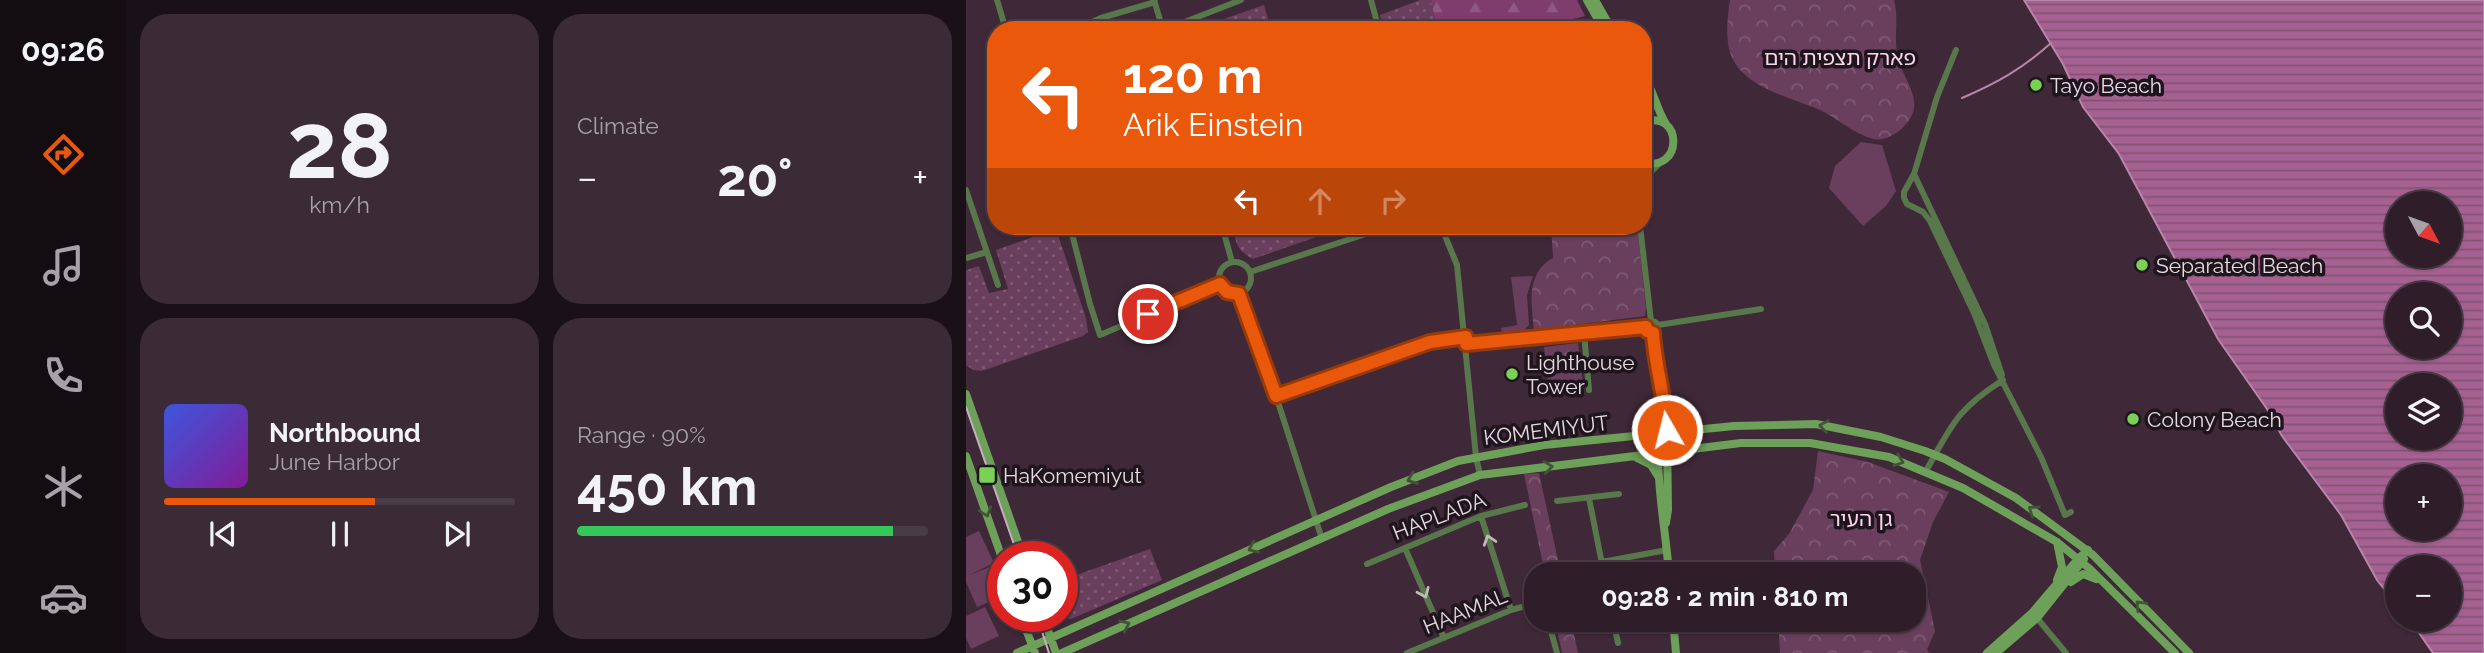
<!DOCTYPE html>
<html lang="en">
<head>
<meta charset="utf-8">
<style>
  :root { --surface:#2f1e2a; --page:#3b2b36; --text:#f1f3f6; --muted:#a7a2a8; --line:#4a3c47; --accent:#ea580c }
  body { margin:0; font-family:Raleway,"Noto Sans Hebrew",sans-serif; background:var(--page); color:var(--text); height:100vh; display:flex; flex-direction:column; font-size:26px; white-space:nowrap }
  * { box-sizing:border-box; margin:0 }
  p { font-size:23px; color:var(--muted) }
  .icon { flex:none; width:38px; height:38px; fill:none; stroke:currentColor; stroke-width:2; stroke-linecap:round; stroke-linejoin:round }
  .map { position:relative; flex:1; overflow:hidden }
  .side { display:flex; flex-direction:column; gap:14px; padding:14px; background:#1a1017; width:840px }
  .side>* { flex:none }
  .guide { position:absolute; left:21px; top:21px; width:665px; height:214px; border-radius:28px; box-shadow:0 2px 5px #0004,0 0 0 2px var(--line); background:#ea580c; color:#fff; overflow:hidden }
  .needle { width:46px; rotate:131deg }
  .controls { position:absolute; left:1419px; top:191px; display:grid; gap:14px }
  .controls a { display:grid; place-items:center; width:77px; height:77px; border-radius:50%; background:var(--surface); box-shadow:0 2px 5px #0004,0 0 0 2px var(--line); font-size:35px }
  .speed { position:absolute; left:21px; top:541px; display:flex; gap:14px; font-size:35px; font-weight:700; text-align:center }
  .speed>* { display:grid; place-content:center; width:91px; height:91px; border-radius:50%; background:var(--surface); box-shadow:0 2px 5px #0004,0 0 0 2px var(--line); line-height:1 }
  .speed .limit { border:10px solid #d22; background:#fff; color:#111 }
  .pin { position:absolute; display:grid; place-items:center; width:60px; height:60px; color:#fff; margin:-30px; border:4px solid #fff; border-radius:50%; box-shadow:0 2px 7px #0007 }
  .me { position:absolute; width:77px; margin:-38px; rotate:352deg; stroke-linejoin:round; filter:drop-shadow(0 0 5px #0008) }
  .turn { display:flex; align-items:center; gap:24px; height:147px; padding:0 21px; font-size:32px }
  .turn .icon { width:91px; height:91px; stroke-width:2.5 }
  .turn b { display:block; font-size:49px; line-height:60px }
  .lanes { display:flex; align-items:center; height:66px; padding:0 21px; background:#0003; justify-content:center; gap:35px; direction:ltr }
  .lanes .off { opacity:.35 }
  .big { font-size:52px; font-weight:700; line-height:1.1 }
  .side .widget { flex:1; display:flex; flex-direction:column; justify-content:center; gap:10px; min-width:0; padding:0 24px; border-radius:28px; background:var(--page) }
  .side .dial { align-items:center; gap:0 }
  .dial b { font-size:91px; line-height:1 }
  .song { display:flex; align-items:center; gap:21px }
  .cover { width:84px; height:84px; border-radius:10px; background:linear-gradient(135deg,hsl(230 70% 55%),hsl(290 70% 35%)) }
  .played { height:7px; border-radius:4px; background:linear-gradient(90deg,var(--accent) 60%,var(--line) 60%) }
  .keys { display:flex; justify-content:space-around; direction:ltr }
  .heat { display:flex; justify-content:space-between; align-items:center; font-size:38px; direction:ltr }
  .charge { height:10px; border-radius:5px; background:linear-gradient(90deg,#34c759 90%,var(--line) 0) }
  .side .tiles { flex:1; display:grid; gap:14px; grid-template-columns:repeat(2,1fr) }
  .trip { position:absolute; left:558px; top:562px; width:402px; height:70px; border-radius:28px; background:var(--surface); box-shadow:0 2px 5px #0004,0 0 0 2px var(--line); font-weight:700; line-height:70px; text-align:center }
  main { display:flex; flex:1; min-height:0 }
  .dock { display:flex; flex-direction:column; width:126px; justify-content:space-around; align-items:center; background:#130c11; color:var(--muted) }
  .dock .icon { width:49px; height:49px }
  .dock .active { color:var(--accent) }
  .dock b { font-size:32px; color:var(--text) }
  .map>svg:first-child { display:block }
</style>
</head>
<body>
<main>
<nav class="dock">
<b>09:26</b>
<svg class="icon active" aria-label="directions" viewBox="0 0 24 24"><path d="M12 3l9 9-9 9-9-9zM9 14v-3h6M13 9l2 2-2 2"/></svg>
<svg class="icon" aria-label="music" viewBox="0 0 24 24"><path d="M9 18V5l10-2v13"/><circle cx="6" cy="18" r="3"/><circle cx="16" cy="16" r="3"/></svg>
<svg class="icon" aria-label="phone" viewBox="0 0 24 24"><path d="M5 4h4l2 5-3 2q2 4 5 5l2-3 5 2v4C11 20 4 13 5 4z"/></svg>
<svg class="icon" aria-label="climate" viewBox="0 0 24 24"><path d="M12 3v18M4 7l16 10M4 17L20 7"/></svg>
<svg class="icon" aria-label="car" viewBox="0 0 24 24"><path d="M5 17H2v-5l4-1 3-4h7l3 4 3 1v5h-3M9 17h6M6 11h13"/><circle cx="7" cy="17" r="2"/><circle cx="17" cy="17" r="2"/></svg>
</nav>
<section class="side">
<div class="tiles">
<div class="widget dial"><b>28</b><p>km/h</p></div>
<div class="widget"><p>Climate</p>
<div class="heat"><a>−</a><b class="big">20°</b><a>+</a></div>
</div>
<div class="widget">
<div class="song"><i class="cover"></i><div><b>Northbound</b><p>June Harbor</p></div></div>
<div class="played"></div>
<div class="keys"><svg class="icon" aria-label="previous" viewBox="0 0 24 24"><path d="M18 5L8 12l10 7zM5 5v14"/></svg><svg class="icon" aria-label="pause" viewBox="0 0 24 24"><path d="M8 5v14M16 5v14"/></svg><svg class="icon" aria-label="next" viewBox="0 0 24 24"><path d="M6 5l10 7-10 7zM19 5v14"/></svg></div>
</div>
<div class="widget"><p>Range · 90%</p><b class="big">450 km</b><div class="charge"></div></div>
</div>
</section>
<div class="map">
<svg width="1518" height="653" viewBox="0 0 1518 653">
  <defs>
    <pattern id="grass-dots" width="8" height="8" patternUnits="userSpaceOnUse" patternTransform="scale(1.75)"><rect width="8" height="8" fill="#6a3f5d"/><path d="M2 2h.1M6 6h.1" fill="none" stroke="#7f5a74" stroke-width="1.8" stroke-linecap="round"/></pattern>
    <pattern id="forest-firs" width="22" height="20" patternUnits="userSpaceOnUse" patternTransform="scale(1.75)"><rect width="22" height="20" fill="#7e3d6d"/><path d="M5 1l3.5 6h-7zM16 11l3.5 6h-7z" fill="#905882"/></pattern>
    <pattern id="park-crowns" width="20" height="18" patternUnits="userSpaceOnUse" patternTransform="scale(1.75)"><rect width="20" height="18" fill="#6a3f5d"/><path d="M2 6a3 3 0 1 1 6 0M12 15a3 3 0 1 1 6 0" fill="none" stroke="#7f5a74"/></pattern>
    <pattern id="water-rules" width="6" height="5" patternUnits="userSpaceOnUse" patternTransform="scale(1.75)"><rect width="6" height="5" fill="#a66192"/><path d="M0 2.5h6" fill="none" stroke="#805473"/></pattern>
  </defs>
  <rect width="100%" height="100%" fill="#3f2838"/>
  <path fill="url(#grass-dots)" d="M 454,0 L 465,0 L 471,30 L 418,30 L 414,15 Z
    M 298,5 L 305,30 L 226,30 Z
    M 265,226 L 382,226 L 287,259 C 270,250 271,243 265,226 Z
    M 90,229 L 120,318 L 122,332 L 117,336 L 16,371 L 7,370 L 0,365 L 0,270 L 13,266 L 23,293 L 42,289 L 30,250 Z
    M 184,549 L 196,580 L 105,619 L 91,616 L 96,616 L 96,580 Z"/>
  <path fill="url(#forest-firs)" d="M 465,0 L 611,0 L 619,16 L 564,30 L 471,30 Z"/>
  <path fill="url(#park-crowns)" d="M 764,0 L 928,0 C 933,18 928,35 931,53 C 934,80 967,103 933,131 C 926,136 917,141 908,139 C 887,134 872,118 852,109 C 825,98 785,89 769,63 C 758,47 761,19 764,0 Z
    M 585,226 L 671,226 L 680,307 L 679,316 L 568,330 C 565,303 560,273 587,258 Z
    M 612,343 L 617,385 L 583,390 L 578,347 Z
    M 852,451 L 902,462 L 983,492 L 967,522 L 954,560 L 969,631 L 961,650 L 964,653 L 814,653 L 812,620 L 948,620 L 948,574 L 809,574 L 808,551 L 823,534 L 847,490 Z
    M 573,473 L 595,574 L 579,574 L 558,474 Z
    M 589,620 L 605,620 L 612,653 L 596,653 Z"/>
  <path fill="#6a3f5d" d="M 895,142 L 916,145 L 930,191 L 920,206 L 897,226 L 863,188 L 869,166 Z
    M 567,276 L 561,295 L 563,325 L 558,330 L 536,333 L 535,328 L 551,325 L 545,277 Z
    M 13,531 L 28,563 L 1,576 L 26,566 L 37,596 L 11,607 L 0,582 L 0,537 Z
    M 19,607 L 33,636 L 5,649 L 0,638 L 0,616 Z"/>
  <path fill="url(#water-rules)" stroke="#ba85aa" stroke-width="2" fill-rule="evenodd" d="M 1058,0 L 1518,0 L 1518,653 L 1467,653 L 1444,620 L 1484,620 L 1484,567 L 1432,567 L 1431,605 L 1411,580 L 1375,515 L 1316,436 L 1301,409 L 1252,339 L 1153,154 L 1117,107 L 1097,64 ZM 1432,203 L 1484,203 L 1484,256 L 1432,256 ZM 1432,294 L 1484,294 L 1484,346 L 1432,346 ZM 1432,385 L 1484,385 L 1484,438 L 1432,438 ZM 1432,476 L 1484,476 L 1484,528 L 1432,528 Z"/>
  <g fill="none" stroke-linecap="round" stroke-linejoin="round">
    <path stroke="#ba85aa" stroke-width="2" d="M 996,98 C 1031,83 1056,69 1085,43"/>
    <path stroke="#58784c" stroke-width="6" d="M 31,0 L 40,30
      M 188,0 L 197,30
      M 405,0 L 413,30
      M 108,30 L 135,18 L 189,2
      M 198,30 L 275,0
      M 990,50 L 971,97 L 948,174 L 938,192 L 938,198 L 941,204 L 957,212 L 964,221 L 1008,313 L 1028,365 L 1075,457 L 1099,515 L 1105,512
      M 948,174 L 1019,324 L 1036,375
      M 0,190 L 32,285
      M 677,207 L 682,175 L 695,162
      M 104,226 L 124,304 L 134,335 L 254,284
      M 256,226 L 266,262
      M 475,226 L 491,265 L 510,457 L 514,475
      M 674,226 L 685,321
      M 0,258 L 21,252
      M253 278a16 16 0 1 1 32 0a16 16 0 1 1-32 0Z
      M 284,272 L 424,226
      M 273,294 L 310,396 L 356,539
      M680 327a6 6 0 1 1 12 0a6 6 0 1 1-12 0Z
      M 692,325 L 795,309
      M 618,333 L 623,390
      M 687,333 L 692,412 L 692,454
      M 501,344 L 680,327
      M 694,384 L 700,415 L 701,434
      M 310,396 L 464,342 L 500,337
      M 960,471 C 986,425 990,410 1037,380
      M 623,498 L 638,574
      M 591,501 L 653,494
      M 515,516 L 545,610
      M 439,548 L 478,638
      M 636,562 L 701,550
      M 401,564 L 515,516 L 559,505
      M 1071,618 L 1100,653
      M 582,620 L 591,653
      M 647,620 L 652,643
      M 441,653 L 545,610 L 560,606 L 570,607"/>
    <path stroke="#6da058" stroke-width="8" d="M 621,0 L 638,30
      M 629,0 L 646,30
      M 677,75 C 688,91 690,108 700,124
      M 677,89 L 681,99 L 677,118
      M 677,122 C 718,109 717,174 677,162
      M 0,394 L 57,556
      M 700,415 L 722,431
      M 671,435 L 684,425 L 692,412
      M 692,454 C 692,494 700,534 703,574
      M 0,456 L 37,561
      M 671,458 L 685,465 L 692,476
      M 700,523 L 702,510 L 701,434
      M 1091,580 L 1096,567 L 1091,542
      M 1105,582 L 1117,574 L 1130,579
      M 55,616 L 69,653
      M 77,616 L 90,653
      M 707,620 L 710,653
      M 51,653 L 425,487 L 492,461 L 578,445 L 768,426 L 850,424 L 915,437 L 959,451 L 979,459 L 1050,498 L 1127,555 L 1223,653
      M 96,653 L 422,509 L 514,475 L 775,443 L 844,443 L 923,457 L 997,488 L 1091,542 L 1124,569 L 1209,653
      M 1021,653 L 1066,613 L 1112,559 L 1122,550
      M 1030,653 L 1071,618 L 1118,559"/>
    <path stroke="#c3b2be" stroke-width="2" d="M 0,407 L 52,556
      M 71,616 L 83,653"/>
  </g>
  <defs><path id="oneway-chevron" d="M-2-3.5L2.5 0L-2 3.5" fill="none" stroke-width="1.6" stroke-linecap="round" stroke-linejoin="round" transform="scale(1.75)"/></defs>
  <g stroke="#425437">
    <use href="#oneway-chevron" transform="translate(858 426) rotate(-171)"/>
    <use href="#oneway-chevron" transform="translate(933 461) rotate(20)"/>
    <use href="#oneway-chevron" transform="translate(582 467) rotate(-7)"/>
    <use href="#oneway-chevron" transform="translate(446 479) rotate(159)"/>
    <use href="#oneway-chevron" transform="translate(1067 510) rotate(-145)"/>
    <use href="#oneway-chevron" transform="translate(20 512) rotate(71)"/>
    <use href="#oneway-chevron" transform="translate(287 548) rotate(156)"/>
    <use href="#oneway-chevron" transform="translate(1174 605) rotate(-133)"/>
    <use href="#oneway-chevron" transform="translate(159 625) rotate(-24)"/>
  </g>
  <g stroke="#bdbcb6">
    <use href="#oneway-chevron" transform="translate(523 540) rotate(-108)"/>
    <use href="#oneway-chevron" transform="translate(458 593) rotate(66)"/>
  </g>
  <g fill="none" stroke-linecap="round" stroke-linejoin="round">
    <defs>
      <path id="route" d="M 182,314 L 254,284 L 261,292 L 273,294 L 310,396 L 464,342 L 500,337 L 500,344 L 680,327 L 681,331 L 687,333 C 689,366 699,397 701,430"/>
    </defs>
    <use href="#route" stroke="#983908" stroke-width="18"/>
    <use href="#route" stroke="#ea580c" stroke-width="12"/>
  </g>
  <g fill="#7bd156" stroke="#1f151c" stroke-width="2.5">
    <circle cx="1070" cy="85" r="7"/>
    <circle cx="1176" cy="265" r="7"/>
    <circle cx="546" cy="374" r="7"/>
    <circle cx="1167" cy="419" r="7"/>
    <rect x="12" y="466" width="18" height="18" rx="3.5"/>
  </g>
  <g text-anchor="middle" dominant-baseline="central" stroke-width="7" stroke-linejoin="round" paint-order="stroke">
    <g font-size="21" fill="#fbd3ed" stroke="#1f151c">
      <text x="874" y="57">פארק תצפית הים</text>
      <text x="895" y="518">גן העיר</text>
    </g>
    <g font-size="21" fill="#e8d9e3" stroke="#1f151c" text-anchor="start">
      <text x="1084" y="85">Tayo Beach</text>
      <text x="1190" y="265">Separated Beach</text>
      <text x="560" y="362">Lighthouse<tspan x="560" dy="24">Tower</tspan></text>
      <text x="1181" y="419">Colony Beach</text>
      <text x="37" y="475">HaKomemiyut</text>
    </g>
    <g font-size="21" fill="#e8d9e3" stroke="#1f151c">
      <text transform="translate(580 430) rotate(-7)">KOMEMIYUT</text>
      <text transform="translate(473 516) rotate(-21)">HAPLADA</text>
      <text transform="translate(499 611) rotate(-22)">HAAMAL</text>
    </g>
  </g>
</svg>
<div class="controls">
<a><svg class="needle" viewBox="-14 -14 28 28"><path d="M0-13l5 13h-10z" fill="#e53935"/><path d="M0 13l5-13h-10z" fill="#a7a2a8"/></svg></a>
<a><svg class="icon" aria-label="search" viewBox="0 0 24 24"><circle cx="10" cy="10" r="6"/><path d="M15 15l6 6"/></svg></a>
<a><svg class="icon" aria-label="layers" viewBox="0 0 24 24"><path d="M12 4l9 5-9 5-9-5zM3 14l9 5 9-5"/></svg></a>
<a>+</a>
<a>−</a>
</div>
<div class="speed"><div class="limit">30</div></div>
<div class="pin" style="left:182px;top:314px;background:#d93025"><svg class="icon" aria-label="arrive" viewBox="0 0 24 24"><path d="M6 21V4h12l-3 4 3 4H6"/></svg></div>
<svg class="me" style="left:701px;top:430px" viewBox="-20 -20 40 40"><circle r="17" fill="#ea580c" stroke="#fff" stroke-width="3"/><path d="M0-11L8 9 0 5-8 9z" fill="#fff"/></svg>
<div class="trip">09:28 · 2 min · 810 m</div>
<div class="guide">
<div class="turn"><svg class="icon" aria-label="left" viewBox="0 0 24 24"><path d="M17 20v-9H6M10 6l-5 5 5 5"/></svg><div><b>120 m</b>Arik Einstein</div></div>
<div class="lanes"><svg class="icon" aria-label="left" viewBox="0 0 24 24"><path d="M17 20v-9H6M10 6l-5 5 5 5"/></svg><svg class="icon off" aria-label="ahead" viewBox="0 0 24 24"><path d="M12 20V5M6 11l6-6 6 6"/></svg><svg class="icon off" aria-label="right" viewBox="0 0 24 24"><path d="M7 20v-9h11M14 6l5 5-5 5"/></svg></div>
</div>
</div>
</main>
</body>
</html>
